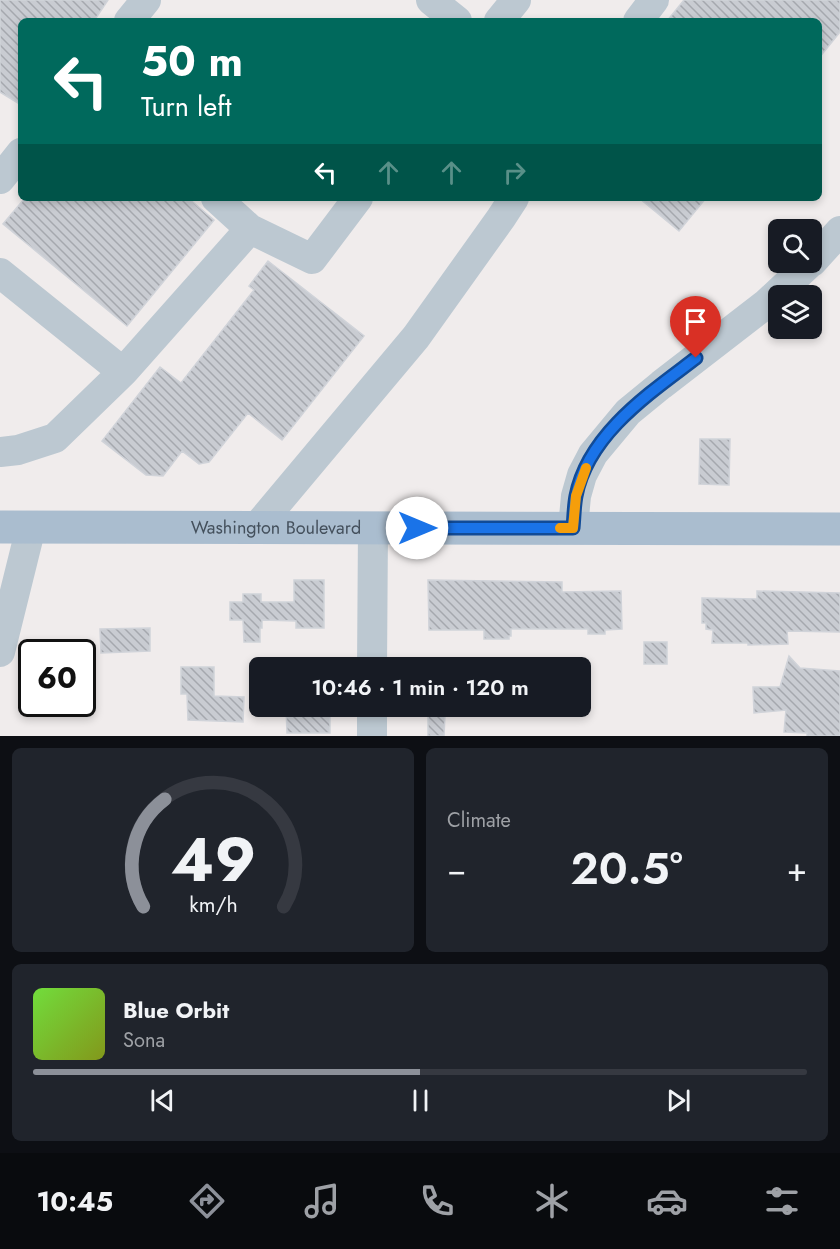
<!DOCTYPE html>
<html lang="en">
<head>
<meta charset="utf-8">
<style>
  :root { --surface:#171b24; --page:#20242c; --text:#f1f3f6; --muted:#9ea1a6; --line:#363941; --accent:#8c9099 }
  body { margin:0; font-family:Jost,sans-serif; background:var(--page); color:var(--text); height:100vh; display:flex; flex-direction:column; font-size:22px; white-space:nowrap }
  * { box-sizing:border-box; margin:0 }
  p { font-size:20px; color:var(--muted) }
  .icon { flex:none; width:33px; height:33px; fill:none; stroke:currentColor; stroke-width:2; stroke-linecap:round; stroke-linejoin:round }
  .map { position:relative; height:736px; overflow:hidden }
  .panel { display:flex; flex-direction:column; gap:12px; padding:12px; background:#0d0f14; flex:1 }
  .panel>* { flex:none }
  .guide { position:absolute; left:18px; top:18px; width:804px; height:183px; border-radius:9px; box-shadow:0 3px 9px #0003; background:#00695c; color:#fff; overflow:hidden }
  .tools { position:absolute; left:768px; top:219px; display:grid; gap:12px }
  .tools a { display:grid; place-items:center; width:54px; height:54px; border-radius:9px; background:var(--surface); box-shadow:0 3px 9px #0003; font-size:30px }
  .speed { position:absolute; left:18px; top:639px; display:flex; gap:12px; font-size:30px; font-weight:700; text-align:center }
  .speed>* { display:grid; place-content:center; width:78px; height:78px; border-radius:50%; background:var(--surface); box-shadow:0 3px 9px #0003; line-height:1 }
  .speed .limit { border:3px solid #111; border-radius:9px; background:#fff; color:#111 }
  .pin { position:absolute; display:grid; place-items:center; width:51px; height:51px; color:#fff; margin:-62px -26px; border-radius:50% 50% 50% 0; rotate:-45deg; box-shadow:0 0 6px #0007 }
  .pin .icon { rotate:45deg }
  .me { position:absolute; width:66px; margin:-33px; rotate:90deg; stroke-linejoin:round; filter:drop-shadow(0 0 4px #0008) }
  .turn { display:flex; align-items:center; gap:21px; height:126px; padding:0 24px; font-size:27px }
  .turn .icon { width:78px; height:78px; stroke-width:2.5 }
  .turn b { display:block; font-size:42px; line-height:51px }
  .lanes { display:flex; align-items:center; height:57px; padding:0 24px; background:#0003; justify-content:center; gap:30px; direction:ltr }
  .lanes .off { opacity:.35 }
  .big { font-size:45px; font-weight:600; line-height:1.1 }
  .panel .tile { flex:1; display:flex; flex-direction:column; justify-content:center; gap:9px; min-width:0; padding:0 21px; border-radius:9px; background:var(--page) }
  .panel .dial { align-items:center; gap:0 }
  .dial svg { height:156px; overflow:visible; fill:none; stroke:var(--line); stroke-width:7; stroke-linecap:round; text-anchor:middle }
  .dial text { fill:var(--text); stroke:none }
  .song { display:flex; align-items:center; gap:18px }
  .cover { width:72px; height:72px; border-radius:9px; background:linear-gradient(135deg,hsl(100 70% 55%),hsl(70 70% 35%)) }
  .played { height:6px; border-radius:3px; background:linear-gradient(90deg,var(--accent) 50%,var(--line) 50%) }
  .keys { display:flex; justify-content:space-around; direction:ltr }
  .heat { display:flex; justify-content:space-between; align-items:center; font-size:33px; direction:ltr }
  .panel .tiles { flex:1; display:grid; gap:12px; grid-template-columns:1fr 1fr }
  .tile:last-child { grid-column:span 2 }
  .trip { position:absolute; left:249px; top:657px; width:342px; height:60px; border-radius:9px; background:var(--surface); box-shadow:0 3px 9px #0003; font-weight:600; line-height:60px; text-align:center }
  .dock { display:flex; height:96px; justify-content:space-around; align-items:center; background:#090b0e; color:var(--muted) }
  .dock .icon { width:42px; height:42px }
  .dock .current { color:var(--accent) }
  .dock b { font-size:27px; color:var(--text) }
  .map>svg:first-child { display:block }
</style>
</head>
<body>
<div class="map">
<svg width="840" height="736" viewBox="0 0 840 736">
  <defs>
    <pattern id="building-back-hatch" width="6" height="6" patternUnits="userSpaceOnUse" patternTransform="scale(1.5)"><rect width="6" height="6" fill="#c9ccd2"/><path d="M-1 5l2 2M0 0l6 6M5-1l2 2" fill="none" stroke="#a5a8ae"/></pattern>
  </defs>
  <rect width="100%" height="100%" fill="#f0ecec"/>
  <path fill="url(#building-back-hatch)" stroke="#d0d3d9" stroke-width="1.5" d="M 0,0 L 108,0 L 94,21 L 21,21 L 21,105 L 0,92 Z
    M 684,0 L 840,0 L 840,32 L 819,58 L 819,21 L 667,21 Z
    M 25,198 L 188,198 L 214,220 L 127,326 L 3,224 Z
    M 639,198 L 706,198 L 679,231 Z
    M 268,261 L 364,336 L 282,440 L 248,413 L 209,462 L 199,464 L 182,451 L 163,476 L 146,475 L 102,441 L 160,367 L 181,383 L 254,290 L 249,286 Z
    M 700,439 L 730,439 L 729,485 L 699,484 Z
    M 294,580 L 324,580 L 324,628 L 296,628 L 296,621 L 262,620 L 262,628 L 260,628 L 260,642 L 244,642 L 243,620 L 230,620 L 230,602 L 243,602 L 243,594 L 261,594 L 261,602 L 294,602 Z
    M 428,580 L 562,582 L 562,592 L 621,591 L 622,629 L 605,630 L 605,634 L 588,634 L 588,629 L 511,629 L 511,636 L 509,636 L 509,639 L 484,639 L 484,630 L 429,630 Z
    M 757,591 L 840,593 L 840,632 L 787,631 L 788,644 L 748,645 L 748,643 L 712,643 L 713,630 L 706,629 L 706,623 L 702,623 L 702,598 L 757,599 Z
    M 150,628 L 150,651 L 101,653 L 100,629 Z
    M 644,642 L 667,642 L 667,664 L 644,664 Z
    M 789,656 L 800,668 L 840,671 L 840,736 L 807,736 L 807,733 L 784,732 L 786,710 L 754,713 L 753,687 L 780,687 Z
    M 181,667 L 214,667 L 214,696 L 244,697 L 243,722 L 188,720 L 187,694 L 181,694 Z
    M 292,706 L 330,707 L 330,733 L 287,733 L 286,707 Z
    M 428,714 L 445,714 L 444,736 L 428,736 Z"/>
  <g fill="none" stroke-linecap="round" stroke-linejoin="round">
    <path stroke="#bcc8d1" stroke-width="30" d="M 431,0 L 457,21
      M 129,21 L 146,0
      M 499,21 L 516,0
      M 638,21 L 654,0
      M 0,179 L 21,153
      M 216,198 L 250,229 L 312,259 L 358,198
      M 812,262 L 840,231
      M 0,273 L 123,372 L 250,229
      M 0,452 L 18,450 L 55,438 L 123,372
      M 256,528 L 416,337 L 501,218 L 514,198
      M 573,528 L 576,496 L 582,475 L 593,454 L 628,412 L 661,385 L 766,304 L 811,262
      M 0,652 L 31,527
      M 372,668 L 373,528
      M 372,736 L 372,706"/>
    <path stroke="#aabdcf" stroke-width="33" id="s1" d="M 0,527 L 840,529"/>
  </g>
  <g fill="none" stroke-linecap="round" stroke-linejoin="round">
    <defs>
      <path id="route" d="M 417,528 L 573,528 C 574,518 574,506 576,496 C 588,434 650,393 696,358"/>
    </defs>
    <use href="#route" stroke="#114b97" stroke-width="15"/>
    <use href="#route" stroke="#1a73e8" stroke-width="10"/>
    <path stroke="#f59e0b" stroke-width="10" d="M 560,528 L 573,528 L 576,496 L 586,468"/>
  </g>
  <g text-anchor="middle" dominant-baseline="central" stroke-width="6" stroke-linejoin="round" paint-order="stroke">
    <g font-size="18" fill="#44505c" stroke="#fff">
      <text stroke="none"><textPath href="#s1" startOffset="276">Washington Boulevard</textPath></text>
    </g>
  </g>
</svg>
<div class="tools">
<a><svg class="icon" aria-label="search" viewBox="0 0 24 24"><circle cx="10" cy="10" r="6"/><path d="M15 15l6 6"/></svg></a>
<a><svg class="icon" aria-label="layers" viewBox="0 0 24 24"><path d="M12 4l9 5-9 5-9-5zM3 14l9 5 9-5"/></svg></a>
</div>
<div class="speed"><div class="limit">60</div></div>
<div class="pin" style="left:696px;top:358px;background:#d93025"><svg class="icon" aria-label="arrive" viewBox="0 0 24 24"><path d="M6 21V4h12l-3 4 3 4H6"/></svg></div>
<svg class="me" style="left:417px;top:528px" viewBox="-20 -20 40 40"><circle r="19" fill="#fff"/><path d="M0-13L10 11 0 6-10 11z" fill="#1a73e8"/></svg>
<div class="trip">10:46 · 1 min · 120 m</div>
<div class="guide">
<div class="turn"><svg class="icon" aria-label="left" viewBox="0 0 24 24"><path d="M17 20v-9H6M10 6l-5 5 5 5"/></svg><div><b>50 m</b>Turn left</div></div>
<div class="lanes"><svg class="icon" aria-label="left" viewBox="0 0 24 24"><path d="M17 20v-9H6M10 6l-5 5 5 5"/></svg><svg class="icon off" aria-label="ahead" viewBox="0 0 24 24"><path d="M12 20V5M6 11l6-6 6 6"/></svg><svg class="icon off" aria-label="ahead" viewBox="0 0 24 24"><path d="M12 20V5M6 11l6-6 6 6"/></svg><svg class="icon off" aria-label="right" viewBox="0 0 24 24"><path d="M7 20v-9h11M14 6l5 5-5 5"/></svg></div>
</div>
</div>
<section class="panel">
<div class="tiles">
<div class="tile dial"><svg viewBox="0 0 100 80">
<path d="M14 69A42 42 0 1 1 86 69"/>
<path d="M14 69A42 42 0 0 1 25 14" stroke="#8c9099"/>
<text x="50" y="56" font-size="32" font-weight="700">49</text>
<text x="50" y="72" font-size="11">km/h</text>
</svg></div>
<div class="tile"><p>Climate</p>
<div class="heat"><a>−</a><b class="big">20.5°</b><a>+</a></div>
</div>
<div class="tile">
<div class="song"><i class="cover"></i><div><b>Blue Orbit</b><p>Sona</p></div></div>
<div class="played"></div>
<div class="keys"><svg class="icon" aria-label="previous" viewBox="0 0 24 24"><path d="M18 5L8 12l10 7zM5 5v14"/></svg><svg class="icon" aria-label="pause" viewBox="0 0 24 24"><path d="M8 5v14M16 5v14"/></svg><svg class="icon" aria-label="next" viewBox="0 0 24 24"><path d="M6 5l10 7-10 7zM19 5v14"/></svg></div>
</div>
</div>
</section>
<nav class="dock">
<b>10:45</b>
<svg class="icon current" aria-label="directions" viewBox="0 0 24 24"><path d="M12 3l9 9-9 9-9-9zM9 14v-3h6M13 9l2 2-2 2"/></svg>
<svg class="icon" aria-label="music" viewBox="0 0 24 24"><path d="M9 18V5l10-2v13"/><circle cx="6" cy="18" r="3"/><circle cx="16" cy="16" r="3"/></svg>
<svg class="icon" aria-label="phone" viewBox="0 0 24 24"><path d="M5 4h4l2 5-3 2q2 4 5 5l2-3 5 2v4C11 20 4 13 5 4z"/></svg>
<svg class="icon" aria-label="climate" viewBox="0 0 24 24"><path d="M12 3v18M4 7l16 10M4 17L20 7"/></svg>
<svg class="icon" aria-label="car" viewBox="0 0 24 24"><path d="M5 17H2v-5l4-1 3-4h7l3 4 3 1v5h-3M9 17h6M6 11h13"/><circle cx="7" cy="17" r="2"/><circle cx="17" cy="17" r="2"/></svg>
<svg class="icon" aria-label="filters" viewBox="0 0 24 24"><path d="M4 7h16M4 17h16"/><circle cx="9" cy="7" r="2"/><circle cx="15" cy="17" r="2"/></svg>
</nav>
</body>
</html>
